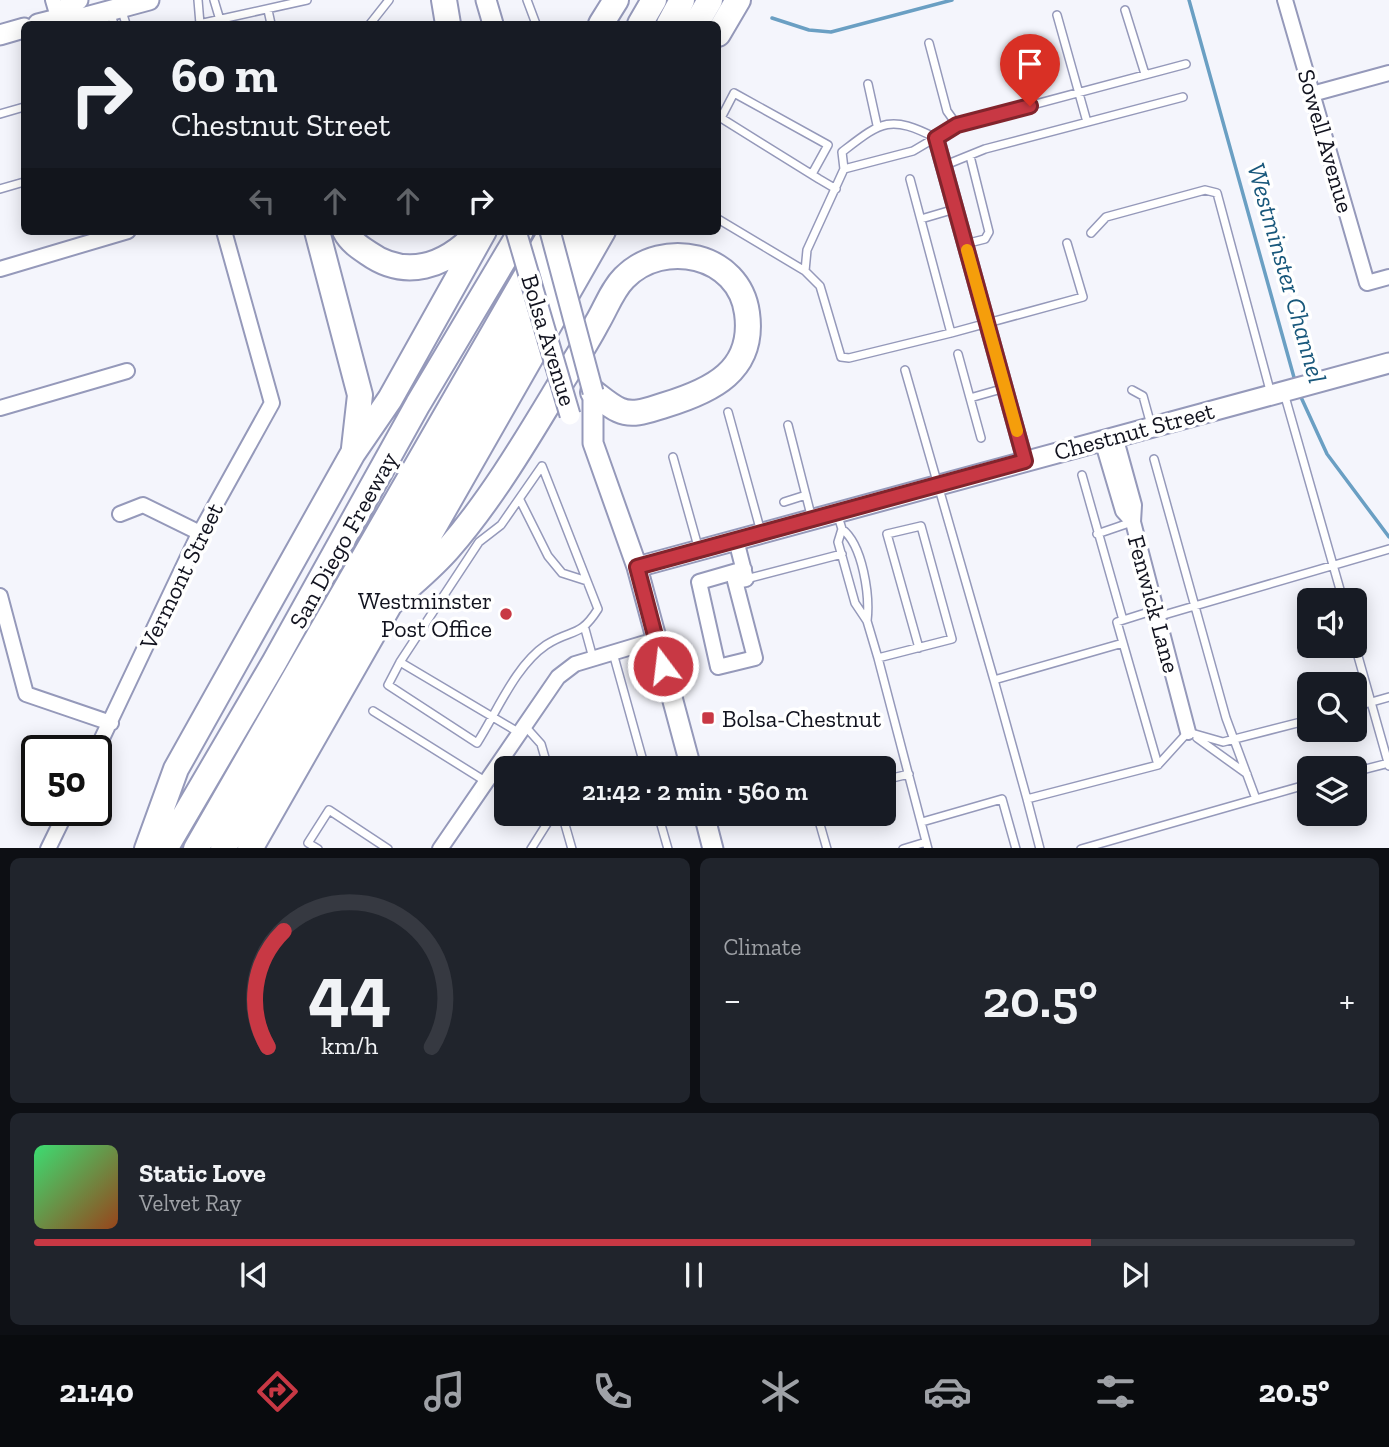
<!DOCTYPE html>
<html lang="en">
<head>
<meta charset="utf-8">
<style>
  :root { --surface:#171b24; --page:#20242c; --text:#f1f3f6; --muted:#9ea1a6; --line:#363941; --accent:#c83844 }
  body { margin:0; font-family:"Zilla Slab",serif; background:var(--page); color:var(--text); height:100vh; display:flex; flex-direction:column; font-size:26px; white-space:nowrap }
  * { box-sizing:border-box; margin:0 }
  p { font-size:23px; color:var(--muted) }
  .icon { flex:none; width:38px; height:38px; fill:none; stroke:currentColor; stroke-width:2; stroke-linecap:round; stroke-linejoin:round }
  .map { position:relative; height:848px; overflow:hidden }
  .panel { display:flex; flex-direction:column; gap:10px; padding:10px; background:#0d0f14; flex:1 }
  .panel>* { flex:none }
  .top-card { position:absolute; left:21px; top:21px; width:700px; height:214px; border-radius:10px; box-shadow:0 4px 18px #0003; background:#171b24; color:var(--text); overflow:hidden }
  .controls { position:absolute; left:1297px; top:588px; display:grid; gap:14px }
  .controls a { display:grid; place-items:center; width:70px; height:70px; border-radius:10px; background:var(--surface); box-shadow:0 4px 18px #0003; font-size:35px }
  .speed { position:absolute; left:21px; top:735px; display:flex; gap:14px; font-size:35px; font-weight:700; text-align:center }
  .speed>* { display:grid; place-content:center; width:91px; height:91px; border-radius:50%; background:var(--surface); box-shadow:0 4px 18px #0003; line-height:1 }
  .speed .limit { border:4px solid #111; border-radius:10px; background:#fff; color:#111 }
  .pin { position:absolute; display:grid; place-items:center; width:60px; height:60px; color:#fff; margin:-72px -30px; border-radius:50% 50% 50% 0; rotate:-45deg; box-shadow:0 0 7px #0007 }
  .pin .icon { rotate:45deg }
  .me { position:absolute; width:77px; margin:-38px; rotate:345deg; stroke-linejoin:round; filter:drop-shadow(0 0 5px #0008) }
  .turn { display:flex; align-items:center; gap:24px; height:147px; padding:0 35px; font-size:32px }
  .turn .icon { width:91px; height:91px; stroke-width:2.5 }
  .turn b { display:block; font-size:49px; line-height:60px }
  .lanes { display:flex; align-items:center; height:66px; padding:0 35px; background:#0003; justify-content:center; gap:35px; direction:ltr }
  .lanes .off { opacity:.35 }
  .big { font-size:52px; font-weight:600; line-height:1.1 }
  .panel .tile { flex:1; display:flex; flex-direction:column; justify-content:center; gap:10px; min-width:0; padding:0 24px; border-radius:10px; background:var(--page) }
  .panel .dial { align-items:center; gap:0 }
  .dial svg { height:182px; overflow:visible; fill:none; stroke:var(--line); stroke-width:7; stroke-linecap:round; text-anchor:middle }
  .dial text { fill:var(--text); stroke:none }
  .song { display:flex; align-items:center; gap:21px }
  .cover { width:84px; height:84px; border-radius:10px; background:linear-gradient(135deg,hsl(140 70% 55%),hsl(20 70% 35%)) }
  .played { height:7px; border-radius:4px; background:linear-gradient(90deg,var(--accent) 80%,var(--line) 80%) }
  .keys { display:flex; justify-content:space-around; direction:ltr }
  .heat { display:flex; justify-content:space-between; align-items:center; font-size:38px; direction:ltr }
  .panel .tiles { flex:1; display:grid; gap:10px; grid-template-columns:1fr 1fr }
  .tile:last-child { grid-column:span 2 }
  .trip { position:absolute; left:494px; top:756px; width:402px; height:70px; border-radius:10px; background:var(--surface); box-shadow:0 4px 18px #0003; font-weight:600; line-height:70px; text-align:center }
  .dock { display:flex; height:112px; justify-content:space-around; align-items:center; background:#090b0e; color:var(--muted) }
  .dock .icon { width:49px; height:49px }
  .dock .active { color:var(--accent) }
  .dock b { font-size:32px; color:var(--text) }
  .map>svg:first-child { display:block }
</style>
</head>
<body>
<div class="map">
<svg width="1389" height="849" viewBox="0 0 1389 849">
  <rect width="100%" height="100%" fill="#f4f5fc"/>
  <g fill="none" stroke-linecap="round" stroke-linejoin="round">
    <path stroke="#6a9fc3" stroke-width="3.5" d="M 1189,0 L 1295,381
      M 772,18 L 809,30 L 831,32 L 952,0
      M 1300,395 L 1327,454 L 1389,537"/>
    <defs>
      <path id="lane" d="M 198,0 L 200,24
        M 214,0 L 220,20
        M 527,0 L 536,24
        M 121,8 L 126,24
        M 268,10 L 271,24
        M 1125,10 L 1145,74
        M 110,11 L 114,24
        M 1057,15 L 1087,122
        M 199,24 L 307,0
        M 370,24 L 389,0
        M 929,43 L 947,111 L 957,125
        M 868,84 L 877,125
        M 0,114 L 24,107
        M 943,166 L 985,149 L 1183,97
        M 844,169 L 842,152 C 881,122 889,114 936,138
        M 812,174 L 828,145 L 734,93 L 721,118 L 819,179 L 836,189
        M 910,179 L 951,333 L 849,358 L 841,357 L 820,286 L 805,271 L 807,250 L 844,169 L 913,151 L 957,125 L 1186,64
        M 0,189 L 24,182
        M 718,219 L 805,271
        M 921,219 L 955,209
        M 1091,233 L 1106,217 L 1205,190 L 1217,193 L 1271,394
        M 965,244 L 985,239 L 989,232 L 970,156
        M 951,333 L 1083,297 L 1067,243
        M 958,354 L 970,398
        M 905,370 L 994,680
        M 1132,390 L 1143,396 L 1151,425
        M 1284,393 L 1343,600
        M 728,412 L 761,532
        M 788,425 L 812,519
        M 981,438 L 970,398 L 1005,388
        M 673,457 L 699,550
        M 1154,459 L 1226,718 L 1256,799 L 1309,784
        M 1082,475 L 1123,620
        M 520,500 L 548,556 L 562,573 L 587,581
        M 784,502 L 806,495
        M 837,513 L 842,529 L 838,542 L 855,603 L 867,621 L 878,658 L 928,849
        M 842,529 C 863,545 870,596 867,621
        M 1097,534 L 1132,522
        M 746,579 L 842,554
        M 1157,617 L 1389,549
        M 585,629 L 593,658
        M 1354,642 L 1389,766
        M 1123,643 L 994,680 L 1027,799 L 1158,765 L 1117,622 L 1155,610
        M 613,653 L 645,768
        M 878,658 L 952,639 L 921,526 L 887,534 L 919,648
        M 400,662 L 388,685 L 477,743 C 497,712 515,666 546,645 C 572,628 579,639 598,609 L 542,466 L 501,525 L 479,542 L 400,662 L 518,732
        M 1354,707 L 1389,697
        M 373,711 L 485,781
        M 524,725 L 541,744 L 548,768
        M 1188,732 L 1223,742 L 1309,720
        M 1197,738 L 1247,774
        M 1158,765 L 1188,732
        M 492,771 L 506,780
        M 1354,772 L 1389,763
        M 884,780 L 909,774
        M 1027,799 L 1040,849
        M 562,814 L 572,849
        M 658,814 L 668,849
        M 817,814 L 827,849
        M 922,822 L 1002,799 L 1016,849
        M 318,849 L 308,843 L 329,810 L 388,849
        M 531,849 L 553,814
        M 903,849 L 926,842
        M 1081,849 L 1256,799"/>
      <path id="street" d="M 53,0 L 60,24
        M 1285,0 L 1367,283 L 1389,277
        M 1312,94 L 1389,73
        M 936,138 L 1025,461
        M 0,269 L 128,231
        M 0,408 L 127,371
        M 1115,436 L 1134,505 L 1133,522
        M 1102,440 L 1123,511 L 1133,522 L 1188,732
        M 120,514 L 143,505 L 200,533
        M 736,540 L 746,579 L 735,581 L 755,658 L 718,667 L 699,582 L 744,569
        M 0,596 L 26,694 L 111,723
        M 96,751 L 196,540 L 272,403 L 224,231
        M 48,849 L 67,810
        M 440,849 L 558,677 L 575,664 L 655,640"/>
      <path id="secondary" d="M 486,0 L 493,24
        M 58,19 L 71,2 L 78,0
        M 38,24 L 58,19 L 75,20 L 149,0
        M 0,35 L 24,28
        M 593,392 L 593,443 L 637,567 L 691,768
        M 637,567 L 1389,363
        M 704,814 L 713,849"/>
      <path id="highway" d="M 444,0 L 448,24
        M 601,24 L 616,0
        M 640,24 L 654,0
        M 669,24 L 682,0
        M 696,24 L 710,0
        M 718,34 L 738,0
        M 317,231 L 360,395 L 354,448
        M 345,231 C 350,241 359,247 368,253 C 406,280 445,266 475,235
        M 391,603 C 410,585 432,568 449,548 C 490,501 524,444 556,391 C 570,368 585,346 597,323 C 606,308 612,290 624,278 C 663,238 739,254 747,313 C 755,371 711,391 665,405 C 651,409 634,417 619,410 C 610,406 601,398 593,392
        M 147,849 L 176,769 L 353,453 L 390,399 L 484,231
        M 165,849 L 275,661 L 418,404 L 521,231
        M 196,849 L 552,231
        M 223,849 L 579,231
        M 250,849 L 603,231"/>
    </defs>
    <use href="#lane" stroke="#9599ba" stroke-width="10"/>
    <use href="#street" stroke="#9599ba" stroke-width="18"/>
    <use href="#secondary" stroke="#9599ba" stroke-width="23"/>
    <use href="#highway" stroke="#9599ba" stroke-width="28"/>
    <use href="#lane" stroke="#fff" stroke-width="7"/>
    <use href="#street" stroke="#fff" stroke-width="14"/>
    <use href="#secondary" stroke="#fff" stroke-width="19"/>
    <use href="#highway" stroke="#fff" stroke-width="24"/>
    <defs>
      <path id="secondary-bridge" d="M 516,231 L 570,415
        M 550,231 L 593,392"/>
    </defs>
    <use href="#secondary-bridge" stroke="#9599ba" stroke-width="23" stroke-linecap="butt"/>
    <use href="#secondary-bridge" stroke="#fff" stroke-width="19"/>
  </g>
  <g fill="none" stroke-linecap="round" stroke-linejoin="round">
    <defs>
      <path id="route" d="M 663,666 L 637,567 L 1025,461 L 936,138 L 957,125 L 1030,106"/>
    </defs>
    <use href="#route" stroke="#82242c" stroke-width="18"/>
    <use href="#route" stroke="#c83844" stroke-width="12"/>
    <path stroke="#f59e0b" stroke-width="12" d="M 967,250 L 1017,431"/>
  </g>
  <g fill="#c83844" stroke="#fff" stroke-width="2.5">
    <circle cx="506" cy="614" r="7"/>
    <rect x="701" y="711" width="14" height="14" rx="3.5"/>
  </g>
  <g text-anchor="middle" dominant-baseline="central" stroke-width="7" stroke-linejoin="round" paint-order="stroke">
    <g font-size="24" fill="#12131f" stroke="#fff">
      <text transform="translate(1326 141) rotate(74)">Sowell Avenue</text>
      <text transform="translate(549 340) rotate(73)">Bolsa Avenue</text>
      <text transform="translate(1134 431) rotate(-15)">Chestnut Street</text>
      <text transform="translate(343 540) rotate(-61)">San Diego Freeway</text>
      <text transform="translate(181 576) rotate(-64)">Vermont Street</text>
      <text transform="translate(1154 604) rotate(75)">Fenwick Lane</text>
    </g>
    <g font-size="24" fill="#12131f" stroke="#fff" text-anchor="end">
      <text x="492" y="600">Westminster<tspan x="492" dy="28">Post Office</tspan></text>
      <text x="722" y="718" text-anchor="start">Bolsa-Chestnut</text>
    </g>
    <g font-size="26" font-style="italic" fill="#18577b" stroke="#fff">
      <text transform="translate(1287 273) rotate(74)">Westminster Channel</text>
    </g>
  </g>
</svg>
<div class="controls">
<a><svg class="icon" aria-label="sound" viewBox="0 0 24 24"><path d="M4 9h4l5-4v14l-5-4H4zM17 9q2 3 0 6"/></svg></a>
<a><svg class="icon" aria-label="search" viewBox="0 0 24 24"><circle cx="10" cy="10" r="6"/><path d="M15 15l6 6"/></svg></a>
<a><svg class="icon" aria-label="layers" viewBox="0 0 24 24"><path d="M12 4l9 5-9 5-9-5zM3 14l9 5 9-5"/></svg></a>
</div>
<div class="speed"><div class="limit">50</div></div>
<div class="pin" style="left:1030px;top:106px;background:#d93025"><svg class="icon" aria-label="arrive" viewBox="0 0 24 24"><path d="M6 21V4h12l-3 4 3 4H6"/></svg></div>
<svg class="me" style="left:663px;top:666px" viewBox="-20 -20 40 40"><circle r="17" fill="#c83844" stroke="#fff" stroke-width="3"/><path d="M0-11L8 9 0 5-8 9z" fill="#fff"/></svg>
<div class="trip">21:42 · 2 min · 560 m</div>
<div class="top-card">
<div class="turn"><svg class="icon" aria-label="right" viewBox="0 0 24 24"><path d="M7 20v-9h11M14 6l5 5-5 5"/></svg><div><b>60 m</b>Chestnut Street</div></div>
<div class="lanes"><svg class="icon off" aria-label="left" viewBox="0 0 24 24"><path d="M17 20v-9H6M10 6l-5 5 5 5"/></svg><svg class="icon off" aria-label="ahead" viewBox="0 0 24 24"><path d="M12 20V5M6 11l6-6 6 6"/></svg><svg class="icon off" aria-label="ahead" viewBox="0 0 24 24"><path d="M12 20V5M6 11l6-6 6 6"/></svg><svg class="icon" aria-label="right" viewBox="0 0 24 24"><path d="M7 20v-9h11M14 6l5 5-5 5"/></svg></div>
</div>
</div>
<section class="panel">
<div class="tiles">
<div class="tile dial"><svg viewBox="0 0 100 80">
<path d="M14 69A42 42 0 1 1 86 69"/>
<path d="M14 69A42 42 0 0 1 21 18" stroke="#c83844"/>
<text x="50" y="56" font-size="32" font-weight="700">44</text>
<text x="50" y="72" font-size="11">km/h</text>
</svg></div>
<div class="tile"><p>Climate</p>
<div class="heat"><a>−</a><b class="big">20.5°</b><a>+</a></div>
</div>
<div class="tile">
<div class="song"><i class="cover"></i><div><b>Static Love</b><p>Velvet Ray</p></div></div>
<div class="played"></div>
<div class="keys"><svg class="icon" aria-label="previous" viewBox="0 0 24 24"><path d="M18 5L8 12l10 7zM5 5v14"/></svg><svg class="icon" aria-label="pause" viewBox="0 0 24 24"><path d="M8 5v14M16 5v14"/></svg><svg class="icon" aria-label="next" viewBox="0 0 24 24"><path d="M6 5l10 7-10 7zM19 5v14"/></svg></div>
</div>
</div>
</section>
<nav class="dock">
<b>21:40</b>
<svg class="icon active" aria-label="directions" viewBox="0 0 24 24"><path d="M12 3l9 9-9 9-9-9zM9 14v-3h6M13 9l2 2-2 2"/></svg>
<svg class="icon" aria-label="music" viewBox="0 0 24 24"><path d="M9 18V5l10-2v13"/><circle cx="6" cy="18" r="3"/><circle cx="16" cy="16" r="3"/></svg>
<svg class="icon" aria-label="phone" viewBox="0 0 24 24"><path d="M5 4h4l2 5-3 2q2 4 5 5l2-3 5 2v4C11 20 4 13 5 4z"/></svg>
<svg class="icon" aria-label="climate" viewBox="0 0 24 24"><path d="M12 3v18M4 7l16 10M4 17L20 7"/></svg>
<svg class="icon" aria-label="car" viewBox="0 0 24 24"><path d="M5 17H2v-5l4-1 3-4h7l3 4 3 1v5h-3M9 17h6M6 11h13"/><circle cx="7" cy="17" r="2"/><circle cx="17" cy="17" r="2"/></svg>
<svg class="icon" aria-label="filters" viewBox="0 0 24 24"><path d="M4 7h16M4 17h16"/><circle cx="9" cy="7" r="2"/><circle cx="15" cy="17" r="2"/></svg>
<b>20.5°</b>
</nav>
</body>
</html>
